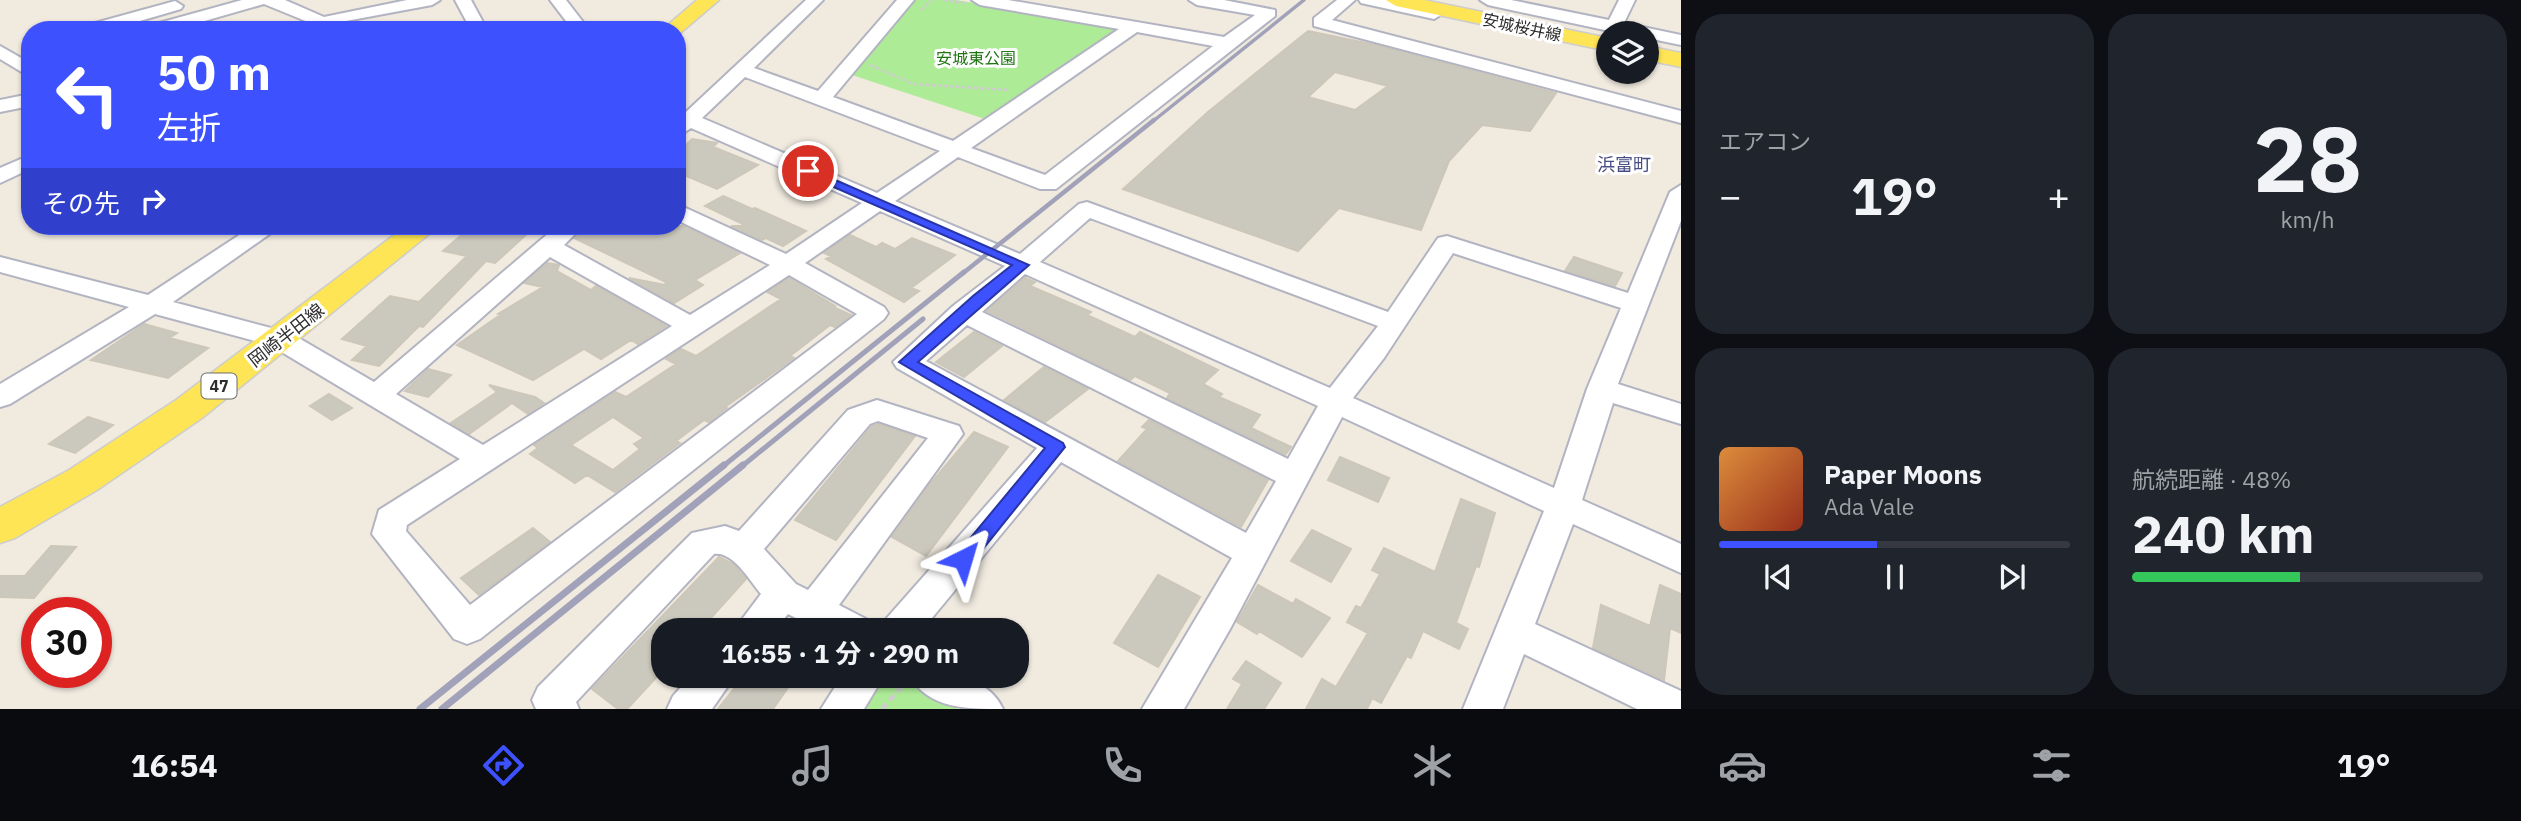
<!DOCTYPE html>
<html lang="ja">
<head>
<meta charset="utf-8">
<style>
  :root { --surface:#171b24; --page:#20242c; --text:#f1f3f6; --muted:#9ea1a6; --line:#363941; --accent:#3d51ff }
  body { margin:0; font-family:"IBM Plex Sans","Noto Sans JP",sans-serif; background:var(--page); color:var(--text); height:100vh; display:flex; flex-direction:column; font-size:26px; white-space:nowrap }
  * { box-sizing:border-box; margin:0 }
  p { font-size:23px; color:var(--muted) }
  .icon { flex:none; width:38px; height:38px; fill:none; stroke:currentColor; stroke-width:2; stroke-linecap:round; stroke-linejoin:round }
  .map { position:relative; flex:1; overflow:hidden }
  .drawer { display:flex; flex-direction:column; gap:14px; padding:14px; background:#0d0f14; width:840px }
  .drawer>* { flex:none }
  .guide { position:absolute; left:21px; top:21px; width:665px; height:214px; border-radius:28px; box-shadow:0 2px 5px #0004; background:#3d51ff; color:#fff; overflow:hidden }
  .tools { position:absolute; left:1596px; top:21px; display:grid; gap:14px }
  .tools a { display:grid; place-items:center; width:63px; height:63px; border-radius:50%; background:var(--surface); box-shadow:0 2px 5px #0004; font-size:35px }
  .speed { position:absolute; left:21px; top:597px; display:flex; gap:14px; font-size:35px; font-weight:700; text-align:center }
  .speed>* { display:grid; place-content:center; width:91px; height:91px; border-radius:50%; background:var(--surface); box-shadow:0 2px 5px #0004; line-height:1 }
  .speed .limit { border:10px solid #d22; background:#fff; color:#111 }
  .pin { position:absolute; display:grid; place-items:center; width:60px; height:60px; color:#fff; margin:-30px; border:4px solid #fff; border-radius:50%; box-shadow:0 2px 7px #0007 }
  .me { position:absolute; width:77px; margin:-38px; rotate:40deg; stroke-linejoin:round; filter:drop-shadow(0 0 5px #0008) }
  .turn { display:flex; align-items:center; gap:24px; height:147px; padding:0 21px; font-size:32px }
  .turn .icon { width:91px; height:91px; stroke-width:2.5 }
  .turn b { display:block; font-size:49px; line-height:60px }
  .then { display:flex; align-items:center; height:66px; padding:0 21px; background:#0003; gap:14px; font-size:26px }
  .big { font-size:52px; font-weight:700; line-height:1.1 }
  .drawer .widget { flex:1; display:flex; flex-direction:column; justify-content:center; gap:10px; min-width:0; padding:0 24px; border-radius:28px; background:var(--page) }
  .drawer .dial { align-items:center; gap:0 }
  .dial b { font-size:91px; line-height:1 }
  .song { display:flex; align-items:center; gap:21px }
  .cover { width:84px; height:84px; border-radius:10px; background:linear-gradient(135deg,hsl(30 70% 55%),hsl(10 70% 35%)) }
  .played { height:7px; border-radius:4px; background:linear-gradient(90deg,var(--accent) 45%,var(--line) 45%) }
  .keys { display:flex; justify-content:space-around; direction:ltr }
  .heat { display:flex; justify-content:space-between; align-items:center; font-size:38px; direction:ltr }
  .charge { height:10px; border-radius:5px; background:linear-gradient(90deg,#34c759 48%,var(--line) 0) }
  .drawer .tiles { flex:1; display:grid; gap:14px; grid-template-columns:repeat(2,1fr) }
  .trip { position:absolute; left:651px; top:618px; width:378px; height:70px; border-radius:28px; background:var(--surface); box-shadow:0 2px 5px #0004; font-weight:700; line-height:70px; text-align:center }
  .tab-bar { display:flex; height:112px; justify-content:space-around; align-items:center; background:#090b0e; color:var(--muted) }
  .tab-bar .icon { width:49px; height:49px }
  .tab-bar .on { color:var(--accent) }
  .tab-bar b { font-size:32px; color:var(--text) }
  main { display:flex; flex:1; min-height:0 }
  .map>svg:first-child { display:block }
</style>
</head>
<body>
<main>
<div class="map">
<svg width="1681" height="709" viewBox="0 0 1681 709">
  <rect width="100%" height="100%" fill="#f0eadf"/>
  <path fill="#adeb97" d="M 913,0 L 956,0 L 1111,25 L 1118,33 L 985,119 L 849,74 Z
    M 877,676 L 905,676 L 958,709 L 856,709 Z"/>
  <path fill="#cbc8bd" stroke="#ccc7b8" stroke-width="2" fill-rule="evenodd" d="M 1308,31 L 1376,45 L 1556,93 L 1530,131 L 1482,125 L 1449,161 L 1421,230 L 1339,208 L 1298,251 L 1123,189 L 1208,112 ZM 1335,72 L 1388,86 L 1355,110 L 1308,97 Z
    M 692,139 L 717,143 L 713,147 L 758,165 L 717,189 L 677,172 L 677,154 Z
    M 723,196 L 752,209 L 755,208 L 806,231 L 783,246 L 766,238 L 762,240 L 731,226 L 747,226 L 705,206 Z
    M 472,226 L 529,232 L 495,263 L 486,261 L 423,327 L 419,326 L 379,366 L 352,360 L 367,346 L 342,339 L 390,296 L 419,302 L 467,256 L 443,251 Z
    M 587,226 L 683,226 L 740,253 L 695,280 L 703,285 L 674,303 L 629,278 L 665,285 L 666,282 L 574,238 Z
    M 850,235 L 876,247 L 882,243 L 895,249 L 912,238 L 955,255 L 911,288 L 919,291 L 904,302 L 826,259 L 831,256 L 824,253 Z
    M 1574,257 L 1622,273 L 1615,286 L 1565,271 Z
    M 547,263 L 559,265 L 557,271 L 591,290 L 596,286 L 666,326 L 638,344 L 631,340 L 601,359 L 584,349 L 533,380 L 457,345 L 500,315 L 498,314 L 543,287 L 524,283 Z
    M 789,278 L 835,306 L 833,307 L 851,315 L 835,327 L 830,325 L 790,356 L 794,358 L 725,407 L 727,408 L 709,422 L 704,420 L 676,441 L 680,443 L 615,492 L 587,475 L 575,483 L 530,454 L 538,448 L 534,445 L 615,392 L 626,397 L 676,364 L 666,359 L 681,349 L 696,356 L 781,299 L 767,292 ZM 613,417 L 644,438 L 634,444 L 640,449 L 613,470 L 571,445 Z
    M 1025,278 L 1035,282 L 1030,286 L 1091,312 L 1087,315 L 1135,337 L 1140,332 L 1218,370 L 1203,384 L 1222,394 L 1219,397 L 1260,415 L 1251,428 L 1291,447 L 1285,455 L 1167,398 L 1170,393 L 1135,376 L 1130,380 L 987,311 Z
    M 144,324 L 177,333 L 169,338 L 208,348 L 168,378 L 91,360 Z
    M 974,332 L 1002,346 L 964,377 L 936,362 Z
    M 1044,367 L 1088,389 L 1045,422 L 1004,400 Z
    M 428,369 L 451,375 L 428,397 L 405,391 Z
    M 489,385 L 535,397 L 544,403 L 528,414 L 512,403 L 469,434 L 451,423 L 497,392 Z
    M 329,394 L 352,408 L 332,420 L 310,406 Z
    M 88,417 L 113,425 L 75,453 L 49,444 Z
    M 1149,420 L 1268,480 L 1241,527 L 1118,461 L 1147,429 L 1142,427 Z
    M 878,424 L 915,436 L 836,540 L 795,520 L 872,426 Z
    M 974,432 L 1008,447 L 926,556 L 892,537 L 930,484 Z
    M 1340,457 L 1389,478 L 1378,502 L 1328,480 Z
    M 1461,499 L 1495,513 L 1479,567 L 1476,566 L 1456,623 L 1468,629 L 1459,649 L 1423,631 L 1411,658 L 1407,656 L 1381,703 L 1372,698 L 1367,709 L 1306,709 L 1322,679 L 1336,687 L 1368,633 L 1347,622 L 1356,606 L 1361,608 L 1380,574 L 1372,570 L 1384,548 L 1435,572 Z
    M 533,528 L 550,542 L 479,595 L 461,578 Z
    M 1312,530 L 1351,549 L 1331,582 L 1291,561 Z
    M 51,546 L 76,547 L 34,598 L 0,597 L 0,576 L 25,576 Z
    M 719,557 L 733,564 L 746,579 L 700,630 L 663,630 L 663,670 L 627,709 L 618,709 L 592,689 Z
    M 1158,575 L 1200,597 L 1158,667 L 1114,643 Z
    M 1258,585 L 1293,604 L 1296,599 L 1330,618 L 1302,657 L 1259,631 L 1257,634 L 1237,622 Z
    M 1660,585 L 1681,594 L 1681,633 L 1670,628 L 1664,680 L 1593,648 L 1601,605 L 1650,626 Z
    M 1246,661 L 1281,683 L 1264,709 L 1227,709 L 1242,684 L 1233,679 Z
    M 744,676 L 796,676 L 773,709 L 718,709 Z"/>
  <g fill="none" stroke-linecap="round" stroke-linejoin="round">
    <defs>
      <path id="minor" d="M 242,0 L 285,0 L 324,17 L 407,0 L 440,0 L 432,5 L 346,21 L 336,24 L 335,30 L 290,30 L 308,22 L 264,4 L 173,30 L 146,30 L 148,26 Z
        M 455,0 L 471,0 L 484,24 L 498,30 L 471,30 Z
        M 550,0 L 566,0 L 583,22 C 576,32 566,30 555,30 L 566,21 Z
        M 806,0 L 823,0 L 754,68 L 818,91 L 897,0 L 914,0 L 833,97 L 953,141 L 1119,29 L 980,5 L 972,0 L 1008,0 L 1224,37 L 1255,15 L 1197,5 L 1189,0 L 1224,0 L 1275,10 L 1275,16 L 1056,189 L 1040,189 L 958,157 L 895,201 L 1020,254 L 1079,204 L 1087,202 L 1388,312 L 1438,238 L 1447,236 L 1628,293 L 1670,192 L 1681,185 L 1681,221 L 1618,384 L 1681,404 L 1681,424 L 1613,403 L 1582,500 L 1681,544 L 1681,573 L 1573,524 L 1535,624 L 1681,691 L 1681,709 L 1637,709 L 1524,654 L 1503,709 L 1463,709 L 1544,511 L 1342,417 L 1230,629 L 1184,709 L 1142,709 L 1232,558 L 1061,462 L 922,630 L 880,630 L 886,619 L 1037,448 L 897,368 L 893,362 L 953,306 L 1005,266 L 880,211 L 805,263 L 884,307 L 888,313 L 884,319 L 480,639 L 467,644 L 454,639 L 372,534 L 379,510 L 460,459 L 270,345 L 155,314 L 10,404 L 0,407 L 0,384 L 129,307 L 0,272 L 0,257 L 148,295 L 253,226 L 281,226 L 173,302 L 290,333 L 374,382 L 557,226 L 583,226 L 564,245 L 690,315 L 770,265 L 677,220 L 677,204 L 786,254 L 862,203 L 691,128 L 677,137 L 677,109 L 686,112 ZM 1137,32 L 1213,46 L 1045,175 L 971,148 ZM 745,77 L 940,151 L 877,193 L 702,118 ZM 1090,218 L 1378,326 L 1330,388 L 1040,262 ZM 1453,253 L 1621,308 L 1587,389 L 1554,488 L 1353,398 L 1384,358 ZM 550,257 L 672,326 L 483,445 L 396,394 ZM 1025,274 L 1318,406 L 1288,459 L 982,312 ZM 789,275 L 857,314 L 470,605 L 406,531 L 407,525 ZM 967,325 L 1276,481 L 1246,533 L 926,361 Z
        M 1337,0 L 1355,0 L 1332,20 L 1681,111 L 1681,123 L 1314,26 L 1314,18 Z
        M 1359,0 L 1390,0 L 1440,11 L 1442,14 L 1434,19 L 1361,3 Z
        M 1480,0 L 1511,0 L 1609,20 L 1619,0 L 1635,0 L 1624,23 L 1681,35 L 1681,45 L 1647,38 L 1647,33 L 1614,32 L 1488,5 Z
        M 175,1 L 183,6 L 181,9 L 109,30 L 82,30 L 84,26 Z
        M 0,46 L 30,63 L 30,77 L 0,59 Z
        M 30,94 L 30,106 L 0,112 L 0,100 Z
        M 30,155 L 30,169 L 0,183 L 0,168 Z
        M 877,400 L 959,426 L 963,434 L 839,605 L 866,619 L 872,630 L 819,630 L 788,614 L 775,630 L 734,630 L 761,594 C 750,581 733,551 714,554 L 576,702 L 579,709 L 536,709 L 532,700 L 538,687 L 692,533 L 725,526 L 739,531 L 848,410 ZM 878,421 L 928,438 L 808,590 L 796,584 L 764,549 L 870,424 Z
        M 691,676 L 735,676 L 712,709 L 667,709 L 673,696 Z
        M 842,676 L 884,676 L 864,709 L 821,709 Z
        M 910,676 C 944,673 987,674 1003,709 C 968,709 928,709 910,676 Z"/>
      <path id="major" d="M 697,0 L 719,0 L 679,34 L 677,30 L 662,30 Z
        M 1386,0 L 1424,0 L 1608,38 L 1608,51 L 1396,6 Z
        M 1647,46 L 1681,53 L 1681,67 L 1647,60 Z
        M 406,226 L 439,226 L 202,418 L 97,490 L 15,538 L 0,543 L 0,507 L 69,470 L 176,400 Z"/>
    </defs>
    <use href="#minor" stroke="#b3b4c2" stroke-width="4"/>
    <use href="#major" stroke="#cdcdcd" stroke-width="3"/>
    <path stroke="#cdcdcd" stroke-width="2.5" stroke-dasharray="3.5 2.5" stroke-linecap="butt" d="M 944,0 L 965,3
      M 921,10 L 932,0
      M 870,65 L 914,84 L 1008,90"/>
    <path stroke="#cdcdcd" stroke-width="4.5" stroke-dasharray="7 4.5" stroke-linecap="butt" d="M 882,709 L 903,685"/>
    <use href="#minor" fill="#fff" fill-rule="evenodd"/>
    <use href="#major" fill="#fee556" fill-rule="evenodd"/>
    <path stroke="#a1a2b9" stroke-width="3.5" d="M 1152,122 L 1304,0"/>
    <path stroke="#a1a2b9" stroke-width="4.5" d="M 962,274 L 1154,120"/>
    <path stroke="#a1a2b9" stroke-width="5" d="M 722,467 L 964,272
      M 741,467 L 923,319"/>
    <path stroke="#a1a2b9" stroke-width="7" d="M 420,709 L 724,465
      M 442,709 L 743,465"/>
  </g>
  <path fill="#3d51ff" stroke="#2835a6" stroke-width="2" d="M 808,168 L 1029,265 L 918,362 L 1063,443 L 1065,447 L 970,565 L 956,565 L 953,559 L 1045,448 L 899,362 L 973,296 L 1012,265 L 804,174 L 804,169 Z"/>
  <g text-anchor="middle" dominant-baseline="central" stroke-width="6" stroke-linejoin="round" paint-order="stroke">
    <g font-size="16" fill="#2d2d2d" stroke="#fff">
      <text transform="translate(1522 27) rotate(12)">安城桜井線</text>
    </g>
    <g font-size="16" fill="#207414" stroke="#fff">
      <text x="976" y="58">安城東公園</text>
    </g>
    <rect fill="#fff" stroke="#6c6c6c" stroke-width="2" x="201.5" y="373.5" width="35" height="25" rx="5"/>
    <g font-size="16" font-weight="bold" fill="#2d2d2d">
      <text x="219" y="386">47</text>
    </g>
    <g font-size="18" fill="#484e84" stroke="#fff">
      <text x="1624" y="164">浜富町</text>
    </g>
    <g font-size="18" fill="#2d2d2d" stroke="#fff">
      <text transform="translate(286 335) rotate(-38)">岡崎半田線</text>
    </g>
  </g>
</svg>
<div class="tools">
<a><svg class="icon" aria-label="layers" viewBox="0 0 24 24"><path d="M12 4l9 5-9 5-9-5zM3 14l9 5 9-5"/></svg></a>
</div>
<div class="speed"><div class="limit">30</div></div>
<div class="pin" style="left:808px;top:171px;background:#d93025"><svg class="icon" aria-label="arrive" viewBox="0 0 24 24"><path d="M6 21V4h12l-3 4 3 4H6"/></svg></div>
<svg class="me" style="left:963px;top:559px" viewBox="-20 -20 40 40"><path d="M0-17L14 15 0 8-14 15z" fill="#3d51ff" stroke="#fff" stroke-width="4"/></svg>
<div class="trip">16:55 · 1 分 · 290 m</div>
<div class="guide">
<div class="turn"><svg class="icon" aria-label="left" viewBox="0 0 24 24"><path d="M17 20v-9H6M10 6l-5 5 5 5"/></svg><div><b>50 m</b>左折</div></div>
<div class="then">その先<svg class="icon" aria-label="right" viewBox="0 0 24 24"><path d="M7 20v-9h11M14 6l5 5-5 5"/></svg></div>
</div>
</div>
<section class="drawer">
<div class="tiles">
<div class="widget"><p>エアコン</p>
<div class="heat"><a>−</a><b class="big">19°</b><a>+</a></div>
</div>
<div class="widget dial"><b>28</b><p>km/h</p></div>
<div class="widget">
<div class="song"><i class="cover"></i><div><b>Paper Moons</b><p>Ada Vale</p></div></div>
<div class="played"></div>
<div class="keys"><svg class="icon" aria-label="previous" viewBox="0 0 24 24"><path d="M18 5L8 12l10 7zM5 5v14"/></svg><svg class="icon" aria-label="pause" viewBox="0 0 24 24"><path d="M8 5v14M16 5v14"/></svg><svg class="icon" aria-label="next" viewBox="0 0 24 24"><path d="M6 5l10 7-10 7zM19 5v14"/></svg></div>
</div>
<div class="widget"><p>航続距離 · 48%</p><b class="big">240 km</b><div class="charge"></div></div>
</div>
</section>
</main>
<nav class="tab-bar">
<b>16:54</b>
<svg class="icon on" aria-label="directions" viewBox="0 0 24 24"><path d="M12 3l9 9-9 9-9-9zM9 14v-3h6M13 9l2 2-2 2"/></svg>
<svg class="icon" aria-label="music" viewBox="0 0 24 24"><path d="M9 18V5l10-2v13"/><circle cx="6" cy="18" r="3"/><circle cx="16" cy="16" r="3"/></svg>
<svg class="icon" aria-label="phone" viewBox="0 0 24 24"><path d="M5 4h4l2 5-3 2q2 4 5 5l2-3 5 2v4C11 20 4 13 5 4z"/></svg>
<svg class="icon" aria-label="climate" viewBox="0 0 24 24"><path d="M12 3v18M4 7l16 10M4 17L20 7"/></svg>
<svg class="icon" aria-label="car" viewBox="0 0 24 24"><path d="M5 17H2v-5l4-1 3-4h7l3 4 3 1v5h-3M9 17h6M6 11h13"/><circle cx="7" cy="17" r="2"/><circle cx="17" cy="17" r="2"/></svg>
<svg class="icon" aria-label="filters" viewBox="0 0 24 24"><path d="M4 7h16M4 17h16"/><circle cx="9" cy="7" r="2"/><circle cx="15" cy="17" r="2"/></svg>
<b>19°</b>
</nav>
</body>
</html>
